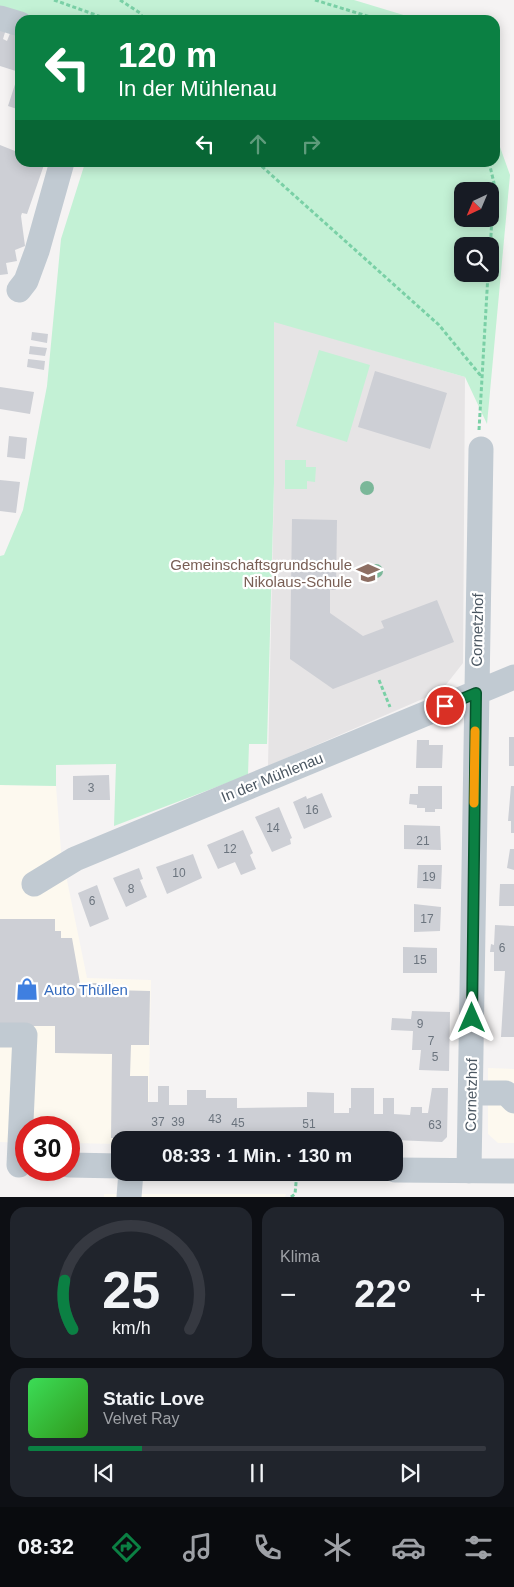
<!DOCTYPE html>
<html lang="de">
<head>
<meta charset="utf-8">
<style>
  :root { --surface:#171b24; --page:#20242c; --text:#f1f3f6; --muted:#9ea1a6; --line:#363941; --accent:#0b8043 }
  body { margin:0; font-family:Helvetica,sans-serif; background:var(--page); color:var(--text); height:100vh; display:flex; flex-direction:column; font-size:19px; white-space:nowrap }
  * { box-sizing:border-box; margin:0 }
  p { font-size:16px; color:var(--muted) }
  .icon { flex:none; width:28px; height:28px; fill:none; stroke:currentColor; stroke-width:2; stroke-linecap:round; stroke-linejoin:round }
  .map { position:relative; height:1197px; overflow:hidden }
  .drawer { display:flex; flex-direction:column; gap:10px; padding:10px; background:#0d0f14; flex:1 }
  .drawer>* { flex:none }
  .guide { position:absolute; left:15px; top:15px; width:485px; height:152px; border-radius:15px; box-shadow:0 2px 12px #0003; background:#0b8043; color:#fff; overflow:hidden }
  .needle { width:32px; rotate:224deg }
  .controls { position:absolute; left:454px; top:182px; display:grid; gap:10px }
  .controls a { display:grid; place-items:center; width:45px; height:45px; border-radius:10px; background:var(--surface); box-shadow:0 2px 12px #0003; font-size:25px }
  .speed { position:absolute; left:15px; top:1116px; display:flex; gap:10px; font-size:25px; font-weight:700; text-align:center }
  .speed>* { display:grid; place-content:center; width:65px; height:65px; border-radius:50%; background:var(--surface); box-shadow:0 2px 12px #0003; line-height:1 }
  .speed .limit { border:8px solid #d22; background:#fff; color:#111 }
  .pin { position:absolute; display:grid; place-items:center; width:42px; height:42px; color:#fff; margin:-21px; border:2px solid #fff; border-radius:50%; box-shadow:0 1px 5px #0007 }
  .me { position:absolute; width:55px; margin:-28px; rotate:0deg; stroke-linejoin:round; filter:drop-shadow(0 0 4px #0008) }
  .turn { display:flex; align-items:center; gap:18px; height:105px; padding:0 20px; font-size:22px }
  .turn .icon { width:65px; height:65px; stroke-width:2.5 }
  .turn b { display:block; font-size:35px; line-height:42px }
  .lanes { display:flex; align-items:center; height:48px; padding:0 20px; background:#0003; justify-content:center; gap:25px; direction:ltr }
  .lanes .off { opacity:.35 }
  .big { font-size:38px; font-weight:800; line-height:1.1 }
  .drawer .widget { flex:1; display:flex; flex-direction:column; justify-content:center; gap:8px; min-width:0; padding:0 18px; border-radius:15px; background:var(--page) }
  .drawer .dial { align-items:center; gap:0 }
  .dial svg { height:130px; overflow:visible; fill:none; stroke:var(--line); stroke-width:7; stroke-linecap:round; text-anchor:middle }
  .dial text { fill:var(--text); stroke:none }
  .song { display:flex; align-items:center; gap:15px }
  .cover { width:60px; height:60px; border-radius:8px; background:linear-gradient(135deg,hsl(130 70% 55%),hsl(110 70% 35%)) }
  .played { height:5px; border-radius:2px; background:linear-gradient(90deg,var(--accent) 25%,var(--line) 25%) }
  .keys { display:flex; justify-content:space-around; direction:ltr }
  .heat { display:flex; justify-content:space-between; align-items:center; font-size:28px; direction:ltr }
  .drawer .tiles { flex:1; display:grid; gap:10px; grid-template-columns:1fr 1fr }
  .widget:last-child { grid-column:span 2 }
  .trip { position:absolute; left:111px; top:1131px; width:292px; height:50px; border-radius:15px; background:var(--surface); box-shadow:0 2px 12px #0003; font-weight:800; line-height:50px; text-align:center }
  .tabs { display:flex; height:80px; justify-content:space-around; align-items:center; background:#090b0e; color:var(--muted) }
  .tabs .icon { width:35px; height:35px }
  .tabs .on { color:var(--accent) }
  .tabs b { font-size:22px; color:var(--text) }
  .map>svg:first-child { display:block }
</style>
</head>
<body>
<div class="map">
<svg width="514" height="1197" viewBox="0 0 514 1197">
  <rect width="100%" height="100%" fill="#f5f3f3"/>
  <path fill="#fdf9ef" d="M 0,785 L 56,786 L 61,851 L 87,978 L 151,980 L 148,1140 L 120,1140 L 120,1144 L 69,1143 L 69,1128 L 26,1128 L 26,1143 L 0,1142 Z
    M 488,1068 L 514,1069 L 514,1143 L 498,1143 L 488,1134 Z
    M 104,1194 L 286,1194 L 285,1197 L 104,1197 Z"/>
  <path fill="#e6e4e5" d="M 274,321 L 465,377 L 463,663 L 441,691 L 268,766 L 274,483 Z"/>
  <path fill="#c3f1d5" fill-rule="evenodd" d="M 0,0 L 354,0 L 420,20 L 26,20 L 0,11 Z
    M 495,133 L 510,175 L 487,424 L 465,377 L 274,322 L 274,483 L 267,744 L 249,744 L 248,775 L 114,826 L 116,764 L 56,765 L 56,786 L 0,785 L 0,556 L 4,555 L 23,510 L 47,386 L 61,239 L 85,163 L 495,162 ZM 462,191 L 490,191 L 490,219 L 462,219 ZM 462,246 L 490,246 L 490,274 L 462,274 Z
    M 319,350 L 370,365 L 347,442 L 296,426 Z
    M 285,460 L 306,460 L 306,467 L 316,467 L 315,482 L 307,481 L 307,489 L 285,489 Z"/>
  <path fill="#cdcfd5" d="M 0,27 L 6,29 L 3,39 L 7,41 L 11,31 L 20,34 L 20,110 L 8,106 L 19,72 L 0,66 Z
    M 0,145 L 20,153 L 20,162 L 45,162 L 27,214 L 22,213 L 21,216 L 25,246 L 15,250 L 17,261 L 6,263 L 8,274 L 0,275 Z
    M 32,332 L 48,334 L 47,343 L 31,340 Z
    M 30,346 L 47,348 L 45,356 L 29,354 Z
    M 28,359 L 45,361 L 44,370 L 27,367 Z
    M 375,371 L 447,393 L 430,449 L 358,427 Z
    M 0,387 L 34,392 L 30,414 L 0,409 Z
    M 9,436 L 27,438 L 25,459 L 7,457 Z
    M 0,480 L 20,482 L 16,513 L 0,511 Z
    M 292,519 L 337,520 L 336,590 L 330,590 L 330,613 L 363,636 L 384,628 L 381,621 L 437,600 L 454,642 L 333,689 L 290,659 Z
    M 509,737 L 514,737 L 514,766 L 509,766 Z
    M 417,740 L 429,740 L 429,745 L 443,745 L 442,768 L 416,768 Z
    M 109,775 L 110,800 L 73,800 L 73,776 Z
    M 418,786 L 442,786 L 442,809 L 435,809 L 435,812 L 425,812 L 425,808 L 417,808 L 417,805 L 409,804 L 410,794 L 418,794 Z
    M 511,786 L 514,786 L 514,833 L 511,833 L 511,821 L 508,821 Z
    M 322,793 L 332,817 L 304,829 L 293,802 L 306,796 L 307,799 Z
    M 279,807 L 292,838 L 290,839 L 291,844 L 272,852 L 255,817 Z
    M 404,825 L 440,826 L 441,850 L 404,849 Z
    M 243,830 L 253,853 L 250,855 L 256,869 L 241,875 L 235,862 L 218,869 L 207,845 Z
    M 510,849 L 514,849 L 514,870 L 507,868 Z
    M 193,854 L 202,878 L 167,894 L 156,867 Z
    M 418,865 L 442,865 L 441,889 L 417,888 Z
    M 139,868 L 143,879 L 140,880 L 147,897 L 126,907 L 113,878 Z
    M 500,884 L 514,884 L 514,906 L 499,906 Z
    M 97,885 L 109,919 L 90,927 L 78,893 Z
    M 414,904 L 441,907 L 440,931 L 414,932 Z
    M 0,919 L 55,919 L 55,931 L 61,931 L 61,938 L 72,938 L 80,983 L 113,983 L 112,990 L 150,991 L 149,1045 L 131,1045 L 130,1076 L 148,1076 L 148,1102 L 158,1102 L 158,1086 L 169,1086 L 169,1105 L 187,1105 L 187,1090 L 206,1090 L 206,1098 L 237,1098 L 237,1108 L 307,1107 L 307,1092 L 334,1093 L 334,1113 L 349,1113 L 349,1108 L 351,1108 L 351,1088 L 374,1088 L 374,1114 L 383,1114 L 383,1098 L 394,1098 L 394,1114 L 410,1115 L 411,1107 L 422,1107 L 422,1113 L 428,1113 L 432,1088 L 448,1088 L 447,1137 L 442,1142 L 395,1140 L 111,1138 L 112,1054 L 55,1053 L 55,1026 L 0,1026 Z
    M 495,925 L 514,926 L 514,1037 L 501,1037 L 505,971 L 494,971 L 494,952 L 490,952 L 491,944 L 494,945 Z
    M 403,947 L 437,948 L 437,973 L 403,973 Z
    M 412,1011 L 450,1012 L 449,1071 L 419,1070 L 421,1050 L 412,1050 L 413,1031 L 391,1030 L 392,1018 L 411,1019 Z"/>
  <g fill="none" stroke-linecap="round" stroke-linejoin="round">
    <path stroke="#7ad0a6" stroke-width="3" stroke-dasharray="4 2.5" stroke-linecap="butt" d="M 54,0 L 110,20
      M 120,0 L 140,13 L 144,20
      M 315,0 L 380,20
      M 257,162 L 439,325 L 481,376
      M 489,162 L 494,183 L 490,252
      M 479,430 L 488,274
      M 379,680 L 390,707
      M 291,1197 L 295,1194 L 297,1172"/>
    <path stroke="#c1cad2" stroke-width="25" d="M 0,18 L 20,24
      M 19,290 L 26,281 L 37,251 L 62,162
      M 34,884 L 75,859 L 514,677
      M 0,1035 L 25,1035 L 19,1165
      M 472,1093 L 506,1093 L 514,1101
      M 69,1165 L 120,1166
      M 395,1170 L 514,1171
      M 469,1171 L 481,449
      M 129,1197 L 131,1172"/>
  </g>
  <g fill="#7bb799">
    <circle cx="367" cy="488" r="7"/>
    <circle cx="376" cy="571" r="7"/>
  </g>
  <g fill="none" stroke-linecap="round" stroke-linejoin="round">
    <defs>
      <path id="route" d="M 445,706 L 476,693 L 472,1018"/>
    </defs>
    <use href="#route" stroke="#07532c" stroke-width="12"/>
    <use href="#route" stroke="#0b8043" stroke-width="9"/>
    <path stroke="#f59e0b" stroke-width="9" d="M 474,803 L 475,731"/>
  </g>
  <defs>
    <symbol id="school-bare" viewBox="-9 -9 18 18"><path d="M0-5L7-2L0 1L-7-2ZM-4 1L0 2.5L4 1V4Q0 6-4 4Z" fill="#8d6e63" stroke="#fff" stroke-width="2.5" paint-order="stroke"/></symbol>
    <symbol id="shop-bare" viewBox="-9 -9 18 18"><path d="M-5-2.5h2.3a2.7 3.5 0 0 1 5.4 0H5L5.5 6h-11ZM-1.5-2.5h3a1.5 2.3 0 0 0-3 0Z" fill="#3f7fe0" stroke="#fff" stroke-width="2.5" paint-order="stroke"/></symbol>
  </defs>
  <g fill-rule="evenodd">
    <use href="#school-bare" x="352" y="557" width="32" height="32"/>
    <use href="#shop-bare" x="11" y="973" width="32" height="32"/>
  </g>
  <g text-anchor="middle" dominant-baseline="central" stroke-width="4.5" stroke-linejoin="round" paint-order="stroke">
    <g font-size="12" fill="#6b747e">
      <text x="91" y="788">3</text>
      <text x="312" y="810">16</text>
      <text x="273" y="828">14</text>
      <text x="423" y="841">21</text>
      <text x="230" y="849">12</text>
      <text x="179" y="873">10</text>
      <text x="429" y="877">19</text>
      <text x="131" y="889">8</text>
      <text x="92" y="901">6</text>
      <text x="427" y="919">17</text>
      <text x="502" y="948">6</text>
      <text x="420" y="960">15</text>
      <text x="420" y="1024">9</text>
      <text x="431" y="1041">7</text>
      <text x="435" y="1057">5</text>
      <text x="215" y="1119">43</text>
      <text x="158" y="1122">37</text>
      <text x="178" y="1122">39</text>
      <text x="238" y="1123">45</text>
      <text x="309" y="1124">51</text>
      <text x="435" y="1125">63</text>
    </g>
    <g font-size="15" fill="#785e54" stroke="#fff" text-anchor="end">
      <text x="352" y="564">Gemeinschaftsgrundschule<tspan x="352" dy="17">Nikolaus-Schule</tspan></text>
    </g>
    <g font-size="15" fill="#4a5661" stroke="#fff">
      <text transform="translate(477 630) rotate(-89)">Cornetzhof</text>
      <text transform="translate(272 777) rotate(-22)">In der Mühlenau</text>
      <text transform="translate(471 1095) rotate(-89)">Cornetzhof</text>
    </g>
    <g font-size="15" fill="#366cbe" stroke="#fff" text-anchor="start">
      <text x="44" y="989">Auto Thüllen</text>
    </g>
  </g>
</svg>
<div class="controls">
<a><svg class="needle" viewBox="-14 -14 28 28"><path d="M0-13l5 13h-10z" fill="#e53935"/><path d="M0 13l5-13h-10z" fill="#9ea1a6"/></svg></a>
<a><svg class="icon" aria-label="search" viewBox="0 0 24 24"><circle cx="10" cy="10" r="6"/><path d="M15 15l6 6"/></svg></a>
</div>
<div class="speed"><div class="limit">30</div></div>
<div class="pin" style="left:445px;top:706px;background:#d93025"><svg class="icon" aria-label="arrive" viewBox="0 0 24 24"><path d="M6 21V4h12l-3 4 3 4H6"/></svg></div>
<svg class="me" style="left:472px;top:1018px" viewBox="-20 -20 40 40"><path d="M0-17L14 15 0 8-14 15z" fill="#0b8043" stroke="#fff" stroke-width="4"/></svg>
<div class="trip">08:33 · 1 Min. · 130 m</div>
<div class="guide">
<div class="turn"><svg class="icon" aria-label="left" viewBox="0 0 24 24"><path d="M17 20v-9H6M10 6l-5 5 5 5"/></svg><div><b>120 m</b>In der Mühlenau</div></div>
<div class="lanes"><svg class="icon" aria-label="left" viewBox="0 0 24 24"><path d="M17 20v-9H6M10 6l-5 5 5 5"/></svg><svg class="icon off" aria-label="ahead" viewBox="0 0 24 24"><path d="M12 20V5M6 11l6-6 6 6"/></svg><svg class="icon off" aria-label="right" viewBox="0 0 24 24"><path d="M7 20v-9h11M14 6l5 5-5 5"/></svg></div>
</div>
</div>
<section class="drawer">
<div class="tiles">
<div class="widget dial"><svg viewBox="0 0 100 80">
<path d="M14 69A42 42 0 1 1 86 69"/>
<path d="M14 69A42 42 0 0 1 9 39" stroke="#0b8043"/>
<text x="50" y="56" font-size="32" font-weight="700">25</text>
<text x="50" y="72" font-size="11">km/h</text>
</svg></div>
<div class="widget"><p>Klima</p>
<div class="heat"><a>−</a><b class="big">22°</b><a>+</a></div>
</div>
<div class="widget">
<div class="song"><i class="cover"></i><div><b>Static Love</b><p>Velvet Ray</p></div></div>
<div class="played"></div>
<div class="keys"><svg class="icon" aria-label="previous" viewBox="0 0 24 24"><path d="M18 5L8 12l10 7zM5 5v14"/></svg><svg class="icon" aria-label="pause" viewBox="0 0 24 24"><path d="M8 5v14M16 5v14"/></svg><svg class="icon" aria-label="next" viewBox="0 0 24 24"><path d="M6 5l10 7-10 7zM19 5v14"/></svg></div>
</div>
</div>
</section>
<nav class="tabs">
<b>08:32</b>
<svg class="icon on" aria-label="directions" viewBox="0 0 24 24"><path d="M12 3l9 9-9 9-9-9zM9 14v-3h6M13 9l2 2-2 2"/></svg>
<svg class="icon" aria-label="music" viewBox="0 0 24 24"><path d="M9 18V5l10-2v13"/><circle cx="6" cy="18" r="3"/><circle cx="16" cy="16" r="3"/></svg>
<svg class="icon" aria-label="phone" viewBox="0 0 24 24"><path d="M5 4h4l2 5-3 2q2 4 5 5l2-3 5 2v4C11 20 4 13 5 4z"/></svg>
<svg class="icon" aria-label="climate" viewBox="0 0 24 24"><path d="M12 3v18M4 7l16 10M4 17L20 7"/></svg>
<svg class="icon" aria-label="car" viewBox="0 0 24 24"><path d="M5 17H2v-5l4-1 3-4h7l3 4 3 1v5h-3M9 17h6M6 11h13"/><circle cx="7" cy="17" r="2"/><circle cx="17" cy="17" r="2"/></svg>
<svg class="icon" aria-label="filters" viewBox="0 0 24 24"><path d="M4 7h16M4 17h16"/><circle cx="9" cy="7" r="2"/><circle cx="15" cy="17" r="2"/></svg>
</nav>
</body>
</html>
